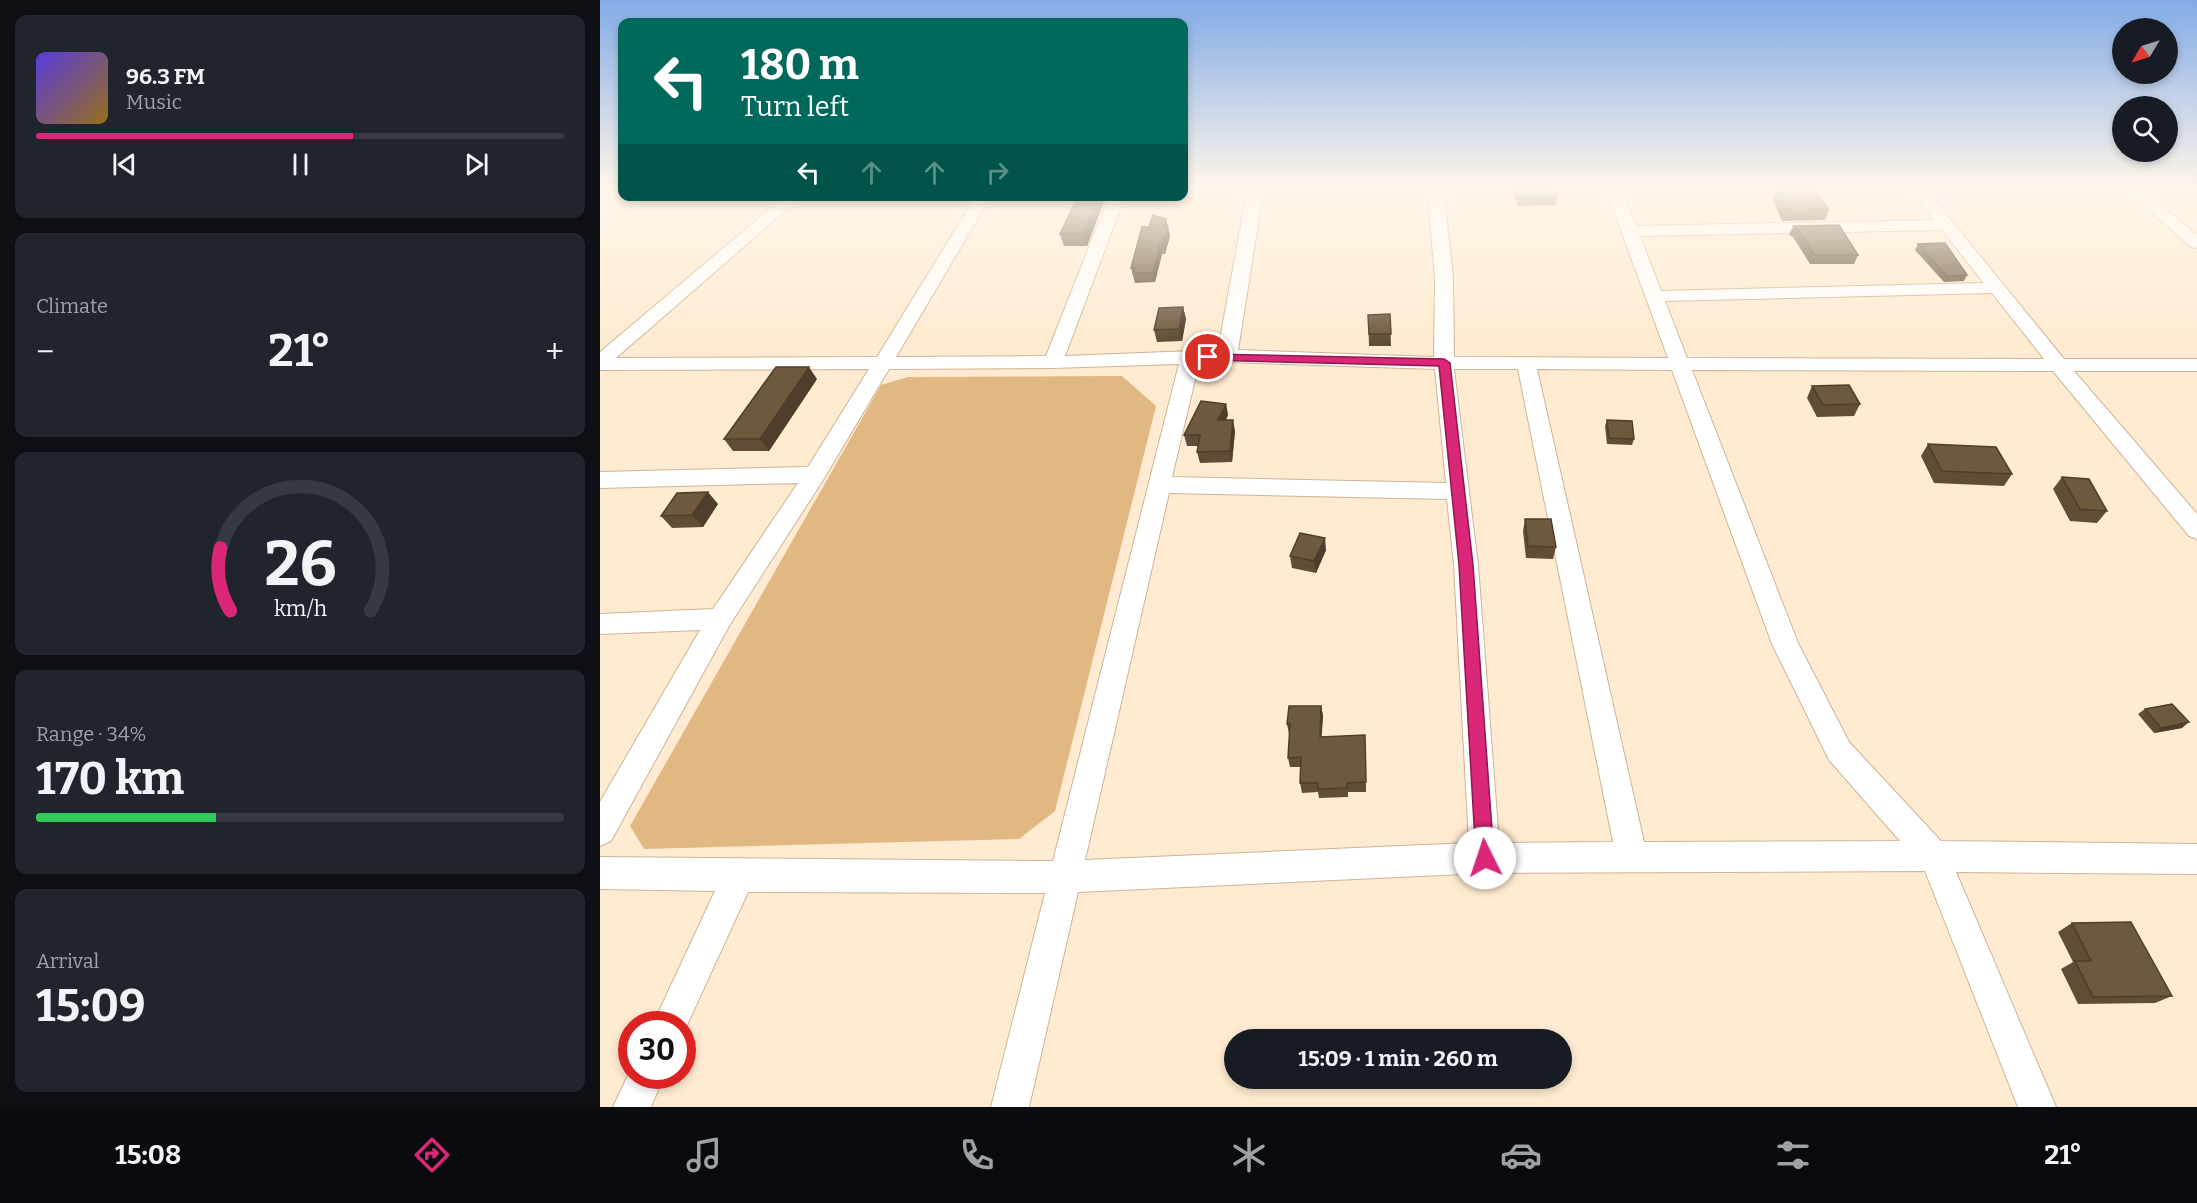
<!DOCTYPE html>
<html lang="en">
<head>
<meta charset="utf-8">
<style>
  :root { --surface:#171b24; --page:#20242c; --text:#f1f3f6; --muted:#9ea1a6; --line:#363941; --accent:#db2777 }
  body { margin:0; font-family:Bitter,serif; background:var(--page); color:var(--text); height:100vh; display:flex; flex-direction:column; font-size:22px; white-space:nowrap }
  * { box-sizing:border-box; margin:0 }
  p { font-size:20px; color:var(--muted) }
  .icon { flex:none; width:33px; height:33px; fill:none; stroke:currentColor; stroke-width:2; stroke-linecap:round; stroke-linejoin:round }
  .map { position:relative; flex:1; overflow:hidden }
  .details { display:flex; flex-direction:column; gap:15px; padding:15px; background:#0d0f14; width:600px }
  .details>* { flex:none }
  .banner { position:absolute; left:18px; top:18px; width:570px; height:183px; border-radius:12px; box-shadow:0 3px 9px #0003; background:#00695c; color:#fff; overflow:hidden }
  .needle { width:39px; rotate:232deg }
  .buttons { position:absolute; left:1512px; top:18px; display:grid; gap:12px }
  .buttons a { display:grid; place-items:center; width:66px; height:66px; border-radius:50%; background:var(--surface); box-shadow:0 3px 9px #0003; font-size:30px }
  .speed { position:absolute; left:18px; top:1011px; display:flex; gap:12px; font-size:30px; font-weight:700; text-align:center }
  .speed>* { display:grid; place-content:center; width:78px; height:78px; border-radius:50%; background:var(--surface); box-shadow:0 3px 9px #0003; line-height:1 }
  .speed .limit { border:9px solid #d22; background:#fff; color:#111 }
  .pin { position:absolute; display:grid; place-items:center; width:51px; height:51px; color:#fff; margin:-26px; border:3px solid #fff; border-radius:50%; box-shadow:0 2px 6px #0007 }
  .me { position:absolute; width:66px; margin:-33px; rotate:356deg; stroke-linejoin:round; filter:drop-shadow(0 0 4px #0008) }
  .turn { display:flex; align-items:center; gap:21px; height:126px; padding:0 24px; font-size:27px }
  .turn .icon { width:78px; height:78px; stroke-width:2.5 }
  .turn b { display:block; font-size:42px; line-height:51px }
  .lanes { display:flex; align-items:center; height:57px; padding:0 24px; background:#0003; justify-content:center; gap:30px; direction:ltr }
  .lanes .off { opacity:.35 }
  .big { font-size:45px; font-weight:700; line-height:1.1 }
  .details .tile { flex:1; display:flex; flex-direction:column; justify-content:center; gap:9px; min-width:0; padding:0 21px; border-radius:12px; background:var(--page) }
  .details .dial { align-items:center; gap:0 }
  .dial svg { height:156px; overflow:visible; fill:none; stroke:var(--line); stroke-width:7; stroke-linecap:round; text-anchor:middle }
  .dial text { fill:var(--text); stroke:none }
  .song { display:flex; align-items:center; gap:18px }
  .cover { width:72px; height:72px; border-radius:9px; background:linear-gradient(135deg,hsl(250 70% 55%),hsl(40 70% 35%)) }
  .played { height:6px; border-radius:3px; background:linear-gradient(90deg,var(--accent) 60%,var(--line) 60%) }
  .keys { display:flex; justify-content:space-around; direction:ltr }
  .heat { display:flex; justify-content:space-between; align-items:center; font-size:33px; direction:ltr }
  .charge { height:9px; border-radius:4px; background:linear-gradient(90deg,#34c759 34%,var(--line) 0) }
  .trip { position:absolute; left:624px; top:1029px; width:348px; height:60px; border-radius:30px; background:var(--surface); box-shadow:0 3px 9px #0003; font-weight:700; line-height:60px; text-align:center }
  .dock { display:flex; height:96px; justify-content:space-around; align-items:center; background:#090b0e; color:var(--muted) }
  .dock .icon { width:42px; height:42px }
  .dock .active { color:var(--accent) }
  .dock b { font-size:27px; color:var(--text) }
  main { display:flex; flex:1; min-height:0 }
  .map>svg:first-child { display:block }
</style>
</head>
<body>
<main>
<section class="details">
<div class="tile">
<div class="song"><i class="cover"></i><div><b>96.3 FM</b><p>Music</p></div></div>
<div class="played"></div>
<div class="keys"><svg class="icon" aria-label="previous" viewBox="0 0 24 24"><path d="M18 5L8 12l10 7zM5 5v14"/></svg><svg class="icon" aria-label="pause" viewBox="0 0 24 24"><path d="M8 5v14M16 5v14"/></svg><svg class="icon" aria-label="next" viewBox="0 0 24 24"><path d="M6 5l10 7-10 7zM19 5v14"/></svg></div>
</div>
<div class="tile"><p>Climate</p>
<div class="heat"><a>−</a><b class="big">21°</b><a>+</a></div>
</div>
<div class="tile dial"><svg viewBox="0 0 100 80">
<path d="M14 69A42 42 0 1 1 86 69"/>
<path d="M14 69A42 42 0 0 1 9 37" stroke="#db2777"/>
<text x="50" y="56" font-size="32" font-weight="700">26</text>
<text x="50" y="72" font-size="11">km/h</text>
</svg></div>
<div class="tile"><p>Range · 34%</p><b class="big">170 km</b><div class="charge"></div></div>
<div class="tile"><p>Arrival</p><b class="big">15:09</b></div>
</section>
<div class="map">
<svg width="1597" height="1107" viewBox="0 0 1597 1107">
  <rect width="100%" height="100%" fill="#ffebd1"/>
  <path fill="#e1b882" d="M 522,376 L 556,406 L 455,811 L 419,839 L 44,849 L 30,826 L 281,385 L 308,377 Z"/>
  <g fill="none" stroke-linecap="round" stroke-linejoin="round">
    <defs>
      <path id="minor" d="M 648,187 L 664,187 L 638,350 L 834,357 L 835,277 L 827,187 L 843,187 L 853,277 L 854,357 L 1068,358 L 1005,187 L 1021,187 L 1036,226 L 1334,220 L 1308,187 L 1324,187 L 1464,359 L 1597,359 L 1597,371 L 1474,371 L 1597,514 L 1597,539 L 1589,536 L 1453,371 L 1092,370 L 1198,643 L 1249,742 L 1341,841 L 1597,844 L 1597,874 L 1356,872 L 1456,1107 L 1418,1107 L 1325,871 L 885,873 L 478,892 L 429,1107 L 391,1107 L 445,893 L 148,892 L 82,1036 L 82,1024 L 53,1024 L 115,891 L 0,889 L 0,857 L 453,861 L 579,364 L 453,368 L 289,369 L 223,480 L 129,626 L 11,841 L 0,846 L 0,802 L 100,630 L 0,634 L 0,614 L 113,609 L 198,483 L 0,488 L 0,472 L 208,467 L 269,369 L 0,370 L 0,352 L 185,196 L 202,196 L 16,358 L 277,357 L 376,196 L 391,196 L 296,357 L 446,356 L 509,196 L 525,196 L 465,356 L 618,350 ZM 1342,230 L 1384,283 L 1061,291 L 1040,236 ZM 1392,293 L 1444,359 L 1087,358 L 1065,301 ZM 627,362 L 835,369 L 846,483 L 572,477 L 599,363 ZM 854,369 L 918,369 L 1013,842 L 899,843 L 878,565 ZM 937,369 L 1072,370 L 1172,644 L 1229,760 L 1300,841 L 1044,842 ZM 569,493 L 847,499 L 854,565 L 869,843 L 485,860 Z
        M 1523,187 L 1540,187 L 1597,235 L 1597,248 L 1591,247 Z
        M 32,1067 L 32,1076 L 64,1076 L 51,1107 L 13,1107 Z"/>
    </defs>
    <use href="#minor" stroke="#ccb496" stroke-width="2"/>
    <use href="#minor" fill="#fff" fill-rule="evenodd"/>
  </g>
  <path fill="#5f4d35" d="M 911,187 L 956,187 L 958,193 L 957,202 L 956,202 L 956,205 L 918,206 Z
    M 1176,191 L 1229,210 L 1225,220 L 1182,221 L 1173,201 Z
    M 478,196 L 506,196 L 487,246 L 464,246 L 460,234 Z
    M 566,219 L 570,236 L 565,254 L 562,254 L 555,282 L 535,283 L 531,268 L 549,227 Z
    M 1193,226 L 1258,255 L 1254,264 L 1210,264 L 1193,237 L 1189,235 Z
    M 1318,244 L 1367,275 L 1364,281 L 1344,282 L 1315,250 Z
    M 583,307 L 586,319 L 582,341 L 557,342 L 554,330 Z
    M 790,314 L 791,346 L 769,346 L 768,315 Z
    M 217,379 L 169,451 L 133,451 L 124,439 Z
    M 1212,386 L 1260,404 L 1254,416 L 1217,417 L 1207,398 Z
    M 626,404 L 628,415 L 626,420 L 635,431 L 632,462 L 600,463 L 597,452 L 598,446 L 587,446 L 584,435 Z
    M 1007,420 L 1034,439 L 1032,445 L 1007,444 L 1005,426 Z
    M 1328,444 L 1412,474 L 1404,486 L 1334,483 L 1321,456 Z
    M 1462,477 L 1507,511 L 1497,523 L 1470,521 L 1453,489 Z
    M 118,504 L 103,527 L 72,528 L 61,516 Z
    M 925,519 L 956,547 L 953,559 L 926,558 L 923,531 Z
    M 726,550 L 716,573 L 692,568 L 690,556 Z
    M 721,706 L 723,716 L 721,737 L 766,745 L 766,792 L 748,792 L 748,797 L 719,798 L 718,792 L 702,793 L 700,783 L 701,767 L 690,767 L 688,758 L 690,734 L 689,734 L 687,724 Z
    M 1545,709 L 1582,728 L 1554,733 L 1538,714 Z
    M 1472,923 L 1572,996 L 1555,1003 L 1478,1004 L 1461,969 L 1473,962 L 1458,932 Z"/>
  <path fill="#4e3e2b" d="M 499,196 L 506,196 L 487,246 L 483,234 Z
    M 566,219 L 570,236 L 565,254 L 562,245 L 564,226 Z
    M 560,245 L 562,254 L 555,282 L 553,273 Z
    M 583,307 L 586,319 L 582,341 L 579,329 Z
    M 209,367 L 217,379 L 169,451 L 160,439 Z
    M 626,404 L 628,415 L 620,431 L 618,420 Z
    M 633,420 L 635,431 L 632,462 L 630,451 Z
    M 108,492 L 118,504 L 103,527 L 92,515 Z
    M 725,538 L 726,550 L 716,573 L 714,561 Z
    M 721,706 L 723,716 L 721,746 L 720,737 Z
    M 1589,722 L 1582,728 L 1554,733 L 1561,728 Z"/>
  <path fill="#6f593e" stroke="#4e3e2b" stroke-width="1.5" d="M 915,187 L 956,187 L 958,193 L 955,193 L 957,196 L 919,198 Z
    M 1179,190 L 1214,190 L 1229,210 L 1186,211 L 1176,191 Z
    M 478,196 L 499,196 L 483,234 L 460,234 Z
    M 553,215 L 566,219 L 564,226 L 568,226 L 562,245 L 560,245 L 553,273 L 533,273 L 535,268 L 531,268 L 542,227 L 549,227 Z
    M 1239,225 L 1258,255 L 1214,255 L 1197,228 L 1193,226 Z
    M 1345,243 L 1367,275 L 1347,276 L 1318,244 Z
    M 583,307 L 579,329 L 554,330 L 559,308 Z
    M 790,314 L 791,334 L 769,334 L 768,315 Z
    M 176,367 L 209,367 L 160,439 L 124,439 Z
    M 1249,385 L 1260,404 L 1223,405 L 1212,386 Z
    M 601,401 L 626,404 L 618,420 L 633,420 L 630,451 L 597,452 L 600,435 L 584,435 Z
    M 1007,420 L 1032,421 L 1034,439 L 1009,438 Z
    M 1328,444 L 1396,447 L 1412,474 L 1342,471 Z
    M 1462,477 L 1489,479 L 1507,511 L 1480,509 Z
    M 108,492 L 92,515 L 61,516 L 77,493 Z
    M 925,519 L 951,519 L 956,547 L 928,546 Z
    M 700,533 L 725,538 L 714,561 L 690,556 Z
    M 1572,704 L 1589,722 L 1561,728 L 1545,709 Z
    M 689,706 L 721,706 L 720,737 L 765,735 L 766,782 L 747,783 L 747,788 L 718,789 L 718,783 L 700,783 L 701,757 L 688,758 L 690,724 L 687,724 Z
    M 1531,922 L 1572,996 L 1493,997 L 1475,961 L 1491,961 L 1472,923 Z"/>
  <linearGradient id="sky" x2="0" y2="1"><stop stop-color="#82abe6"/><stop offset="0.55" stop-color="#fff6ea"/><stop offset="1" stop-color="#fff6ea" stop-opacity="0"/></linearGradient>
  <rect width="1597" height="342" fill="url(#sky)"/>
  <path fill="#db2777" stroke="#8e194d" stroke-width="1.5" d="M 608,354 L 844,359 L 850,363 L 873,565 L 894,858 L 892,864 L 885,867 L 879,864 L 876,858 L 859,565 L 839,366 L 604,360 L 604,355 Z"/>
</svg>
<div class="buttons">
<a><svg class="needle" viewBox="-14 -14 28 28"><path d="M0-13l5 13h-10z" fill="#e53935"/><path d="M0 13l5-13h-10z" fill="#9ea1a6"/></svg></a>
<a><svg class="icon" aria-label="search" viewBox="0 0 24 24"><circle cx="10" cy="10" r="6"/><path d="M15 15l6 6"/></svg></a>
</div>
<div class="speed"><div class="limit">30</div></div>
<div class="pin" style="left:608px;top:357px;background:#d93025"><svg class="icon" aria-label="arrive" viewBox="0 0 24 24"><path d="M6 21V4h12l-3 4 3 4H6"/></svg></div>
<svg class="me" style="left:885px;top:858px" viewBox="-20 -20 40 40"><circle r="19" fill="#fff"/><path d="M0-13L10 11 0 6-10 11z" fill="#db2777"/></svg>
<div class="trip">15:09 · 1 min · 260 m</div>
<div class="banner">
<div class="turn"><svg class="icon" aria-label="left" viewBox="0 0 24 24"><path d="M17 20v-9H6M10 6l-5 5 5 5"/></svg><div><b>180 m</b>Turn left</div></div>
<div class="lanes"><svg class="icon" aria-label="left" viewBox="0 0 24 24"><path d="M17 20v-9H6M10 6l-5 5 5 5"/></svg><svg class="icon off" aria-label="ahead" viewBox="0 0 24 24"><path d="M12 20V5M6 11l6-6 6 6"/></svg><svg class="icon off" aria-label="ahead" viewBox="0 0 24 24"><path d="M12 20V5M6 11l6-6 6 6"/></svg><svg class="icon off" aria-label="right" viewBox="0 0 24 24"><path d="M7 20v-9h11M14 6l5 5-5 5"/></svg></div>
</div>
</div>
</main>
<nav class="dock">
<b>15:08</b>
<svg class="icon active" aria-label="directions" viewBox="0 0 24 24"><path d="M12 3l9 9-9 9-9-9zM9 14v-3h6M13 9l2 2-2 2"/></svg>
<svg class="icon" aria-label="music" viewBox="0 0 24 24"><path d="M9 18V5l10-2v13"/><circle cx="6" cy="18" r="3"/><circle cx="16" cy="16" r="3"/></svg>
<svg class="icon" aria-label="phone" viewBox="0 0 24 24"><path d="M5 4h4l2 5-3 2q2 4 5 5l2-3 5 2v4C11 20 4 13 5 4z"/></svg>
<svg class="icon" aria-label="climate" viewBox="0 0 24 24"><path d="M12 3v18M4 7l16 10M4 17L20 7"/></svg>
<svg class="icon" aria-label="car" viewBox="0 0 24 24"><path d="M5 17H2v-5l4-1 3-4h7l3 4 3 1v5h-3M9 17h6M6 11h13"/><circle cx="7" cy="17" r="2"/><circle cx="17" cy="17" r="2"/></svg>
<svg class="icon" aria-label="filters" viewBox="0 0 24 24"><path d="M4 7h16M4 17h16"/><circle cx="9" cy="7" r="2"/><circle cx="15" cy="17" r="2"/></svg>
<b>21°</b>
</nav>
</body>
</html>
